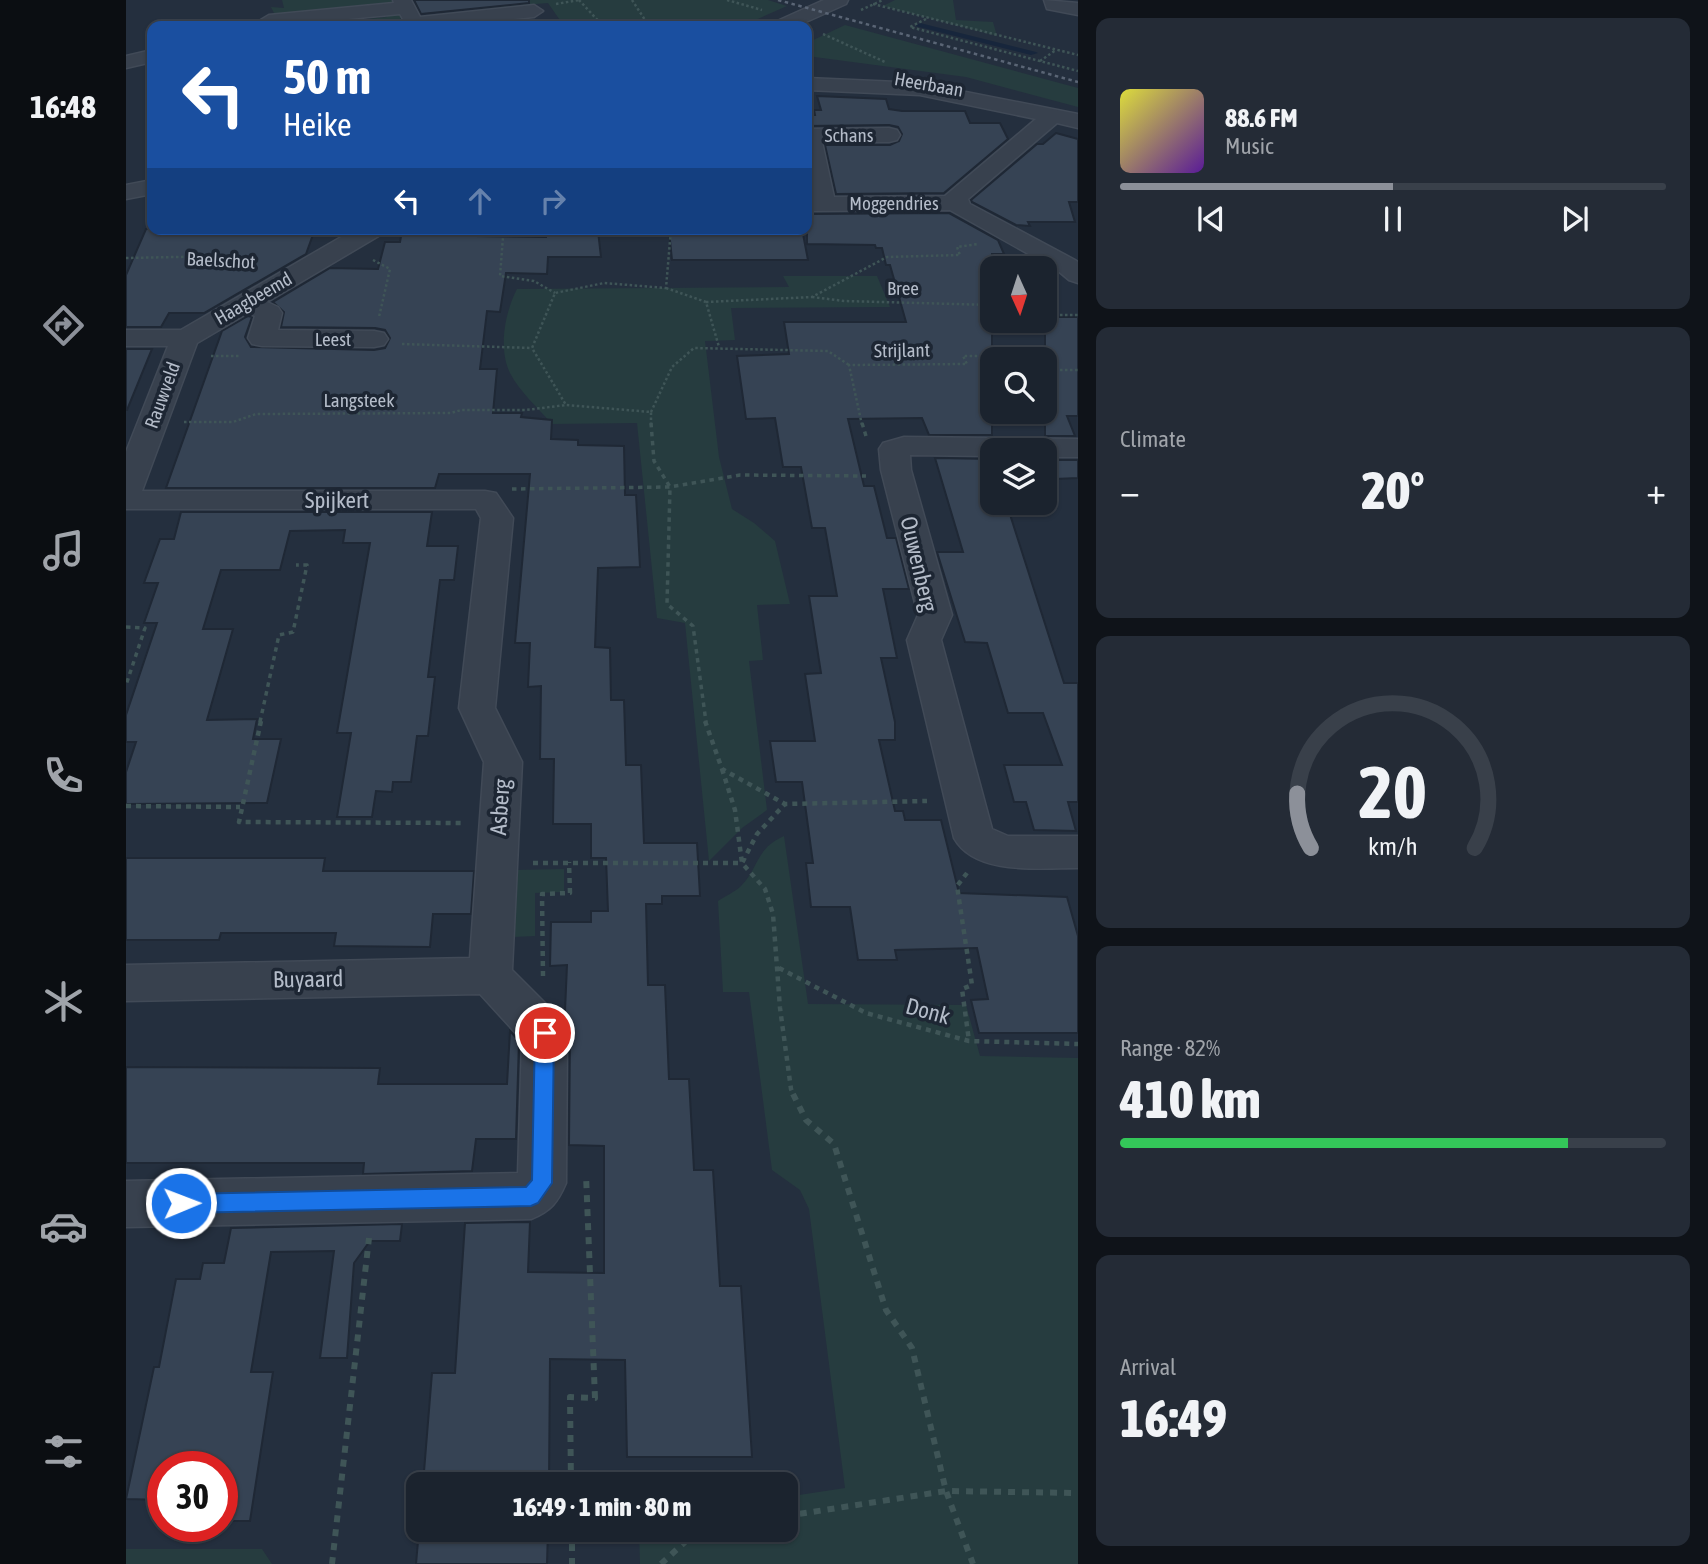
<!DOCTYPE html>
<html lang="en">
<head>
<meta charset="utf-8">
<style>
  :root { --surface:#1b232e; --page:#242b36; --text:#f1f3f6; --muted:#a0a4aa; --line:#39404a; --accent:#8c9099 }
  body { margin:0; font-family:"Asap Condensed",sans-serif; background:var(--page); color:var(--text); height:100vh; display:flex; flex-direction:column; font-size:26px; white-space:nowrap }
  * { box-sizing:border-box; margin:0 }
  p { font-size:23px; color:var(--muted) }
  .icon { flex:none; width:38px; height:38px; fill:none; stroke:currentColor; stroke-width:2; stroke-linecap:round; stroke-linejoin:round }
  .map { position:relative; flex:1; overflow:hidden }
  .details { display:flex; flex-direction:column; gap:18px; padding:18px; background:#0f1319; width:630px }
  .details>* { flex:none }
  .guide { position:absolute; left:21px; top:21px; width:665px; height:214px; border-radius:14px; box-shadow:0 2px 5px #0004,0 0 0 2px var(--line); background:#1a4fa0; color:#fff; overflow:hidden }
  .needle { width:46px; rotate:177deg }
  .buttons { position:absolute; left:854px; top:256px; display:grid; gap:14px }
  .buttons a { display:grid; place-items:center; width:77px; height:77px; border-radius:14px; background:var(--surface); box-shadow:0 2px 5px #0004,0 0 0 2px var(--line); font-size:35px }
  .speed { position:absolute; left:21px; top:1451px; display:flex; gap:14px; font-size:35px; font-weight:700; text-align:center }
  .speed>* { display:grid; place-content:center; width:91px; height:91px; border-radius:50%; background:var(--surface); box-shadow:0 2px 5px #0004,0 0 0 2px var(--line); line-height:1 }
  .speed .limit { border:10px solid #d22; background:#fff; color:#111 }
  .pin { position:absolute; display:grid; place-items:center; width:60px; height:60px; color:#fff; margin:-30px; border:4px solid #fff; border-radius:50%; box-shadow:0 2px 7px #0007 }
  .me { position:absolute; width:77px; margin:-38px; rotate:89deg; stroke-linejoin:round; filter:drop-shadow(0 0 5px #0008) }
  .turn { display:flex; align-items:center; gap:24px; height:147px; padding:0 21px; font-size:32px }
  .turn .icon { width:91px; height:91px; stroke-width:2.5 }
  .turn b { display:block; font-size:49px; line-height:60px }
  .lanes { display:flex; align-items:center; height:66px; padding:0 21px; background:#0003; justify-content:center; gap:35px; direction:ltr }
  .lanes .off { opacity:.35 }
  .big { font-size:52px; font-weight:800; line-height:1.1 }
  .details .tile { flex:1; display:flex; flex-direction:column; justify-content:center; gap:10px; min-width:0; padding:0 24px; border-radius:14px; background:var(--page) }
  .details .dial { align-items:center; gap:0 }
  .dial svg { height:182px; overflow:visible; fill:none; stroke:var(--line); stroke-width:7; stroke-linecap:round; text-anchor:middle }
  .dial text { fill:var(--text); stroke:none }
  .song { display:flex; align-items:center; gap:21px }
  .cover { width:84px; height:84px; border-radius:10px; background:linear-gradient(135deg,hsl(60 70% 55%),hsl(270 70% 35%)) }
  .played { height:7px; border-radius:4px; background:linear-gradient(90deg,var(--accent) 50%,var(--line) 50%) }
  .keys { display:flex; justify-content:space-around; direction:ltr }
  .heat { display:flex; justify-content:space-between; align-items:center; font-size:38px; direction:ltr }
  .charge { height:10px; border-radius:5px; background:linear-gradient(90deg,#34c759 82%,var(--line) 0) }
  .trip { position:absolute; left:280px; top:1472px; width:392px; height:70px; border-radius:14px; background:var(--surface); box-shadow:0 2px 5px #0004,0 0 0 2px var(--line); font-weight:800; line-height:70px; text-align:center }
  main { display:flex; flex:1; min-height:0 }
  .dock { display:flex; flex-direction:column; width:126px; justify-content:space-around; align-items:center; background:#0b0e12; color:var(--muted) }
  .dock .icon { width:49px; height:49px }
  .dock .current { color:var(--accent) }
  .dock b { font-size:32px; color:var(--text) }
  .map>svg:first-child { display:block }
</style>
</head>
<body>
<main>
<nav class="dock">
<b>16:48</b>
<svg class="icon current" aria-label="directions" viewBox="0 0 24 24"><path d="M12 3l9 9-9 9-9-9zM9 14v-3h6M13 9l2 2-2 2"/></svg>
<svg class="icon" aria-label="music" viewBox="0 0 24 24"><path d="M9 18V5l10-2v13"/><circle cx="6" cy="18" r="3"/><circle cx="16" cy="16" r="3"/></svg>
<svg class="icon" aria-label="phone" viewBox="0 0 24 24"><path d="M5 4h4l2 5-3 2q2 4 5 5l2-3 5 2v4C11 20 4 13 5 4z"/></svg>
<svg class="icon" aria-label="climate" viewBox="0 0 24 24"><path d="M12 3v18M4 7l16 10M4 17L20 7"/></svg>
<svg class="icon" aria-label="car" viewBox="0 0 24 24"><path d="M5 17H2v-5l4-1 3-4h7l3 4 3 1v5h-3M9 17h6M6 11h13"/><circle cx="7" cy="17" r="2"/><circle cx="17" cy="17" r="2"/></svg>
<svg class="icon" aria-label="filters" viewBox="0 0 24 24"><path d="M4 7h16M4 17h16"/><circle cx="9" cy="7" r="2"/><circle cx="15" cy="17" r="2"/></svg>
</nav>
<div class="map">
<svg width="952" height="1564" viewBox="0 0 952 1564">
  <rect width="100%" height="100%" fill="#242f3e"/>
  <path fill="#263c3f" d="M 156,0 L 271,0 L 271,4 L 149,15 L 145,7 L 158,8 Z
    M 344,0 L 642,0 L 661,6 L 616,26 L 438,26 L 422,3 L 349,9 Z
    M 769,0 L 827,0 L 830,20 L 867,22 L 871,36 L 757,6 Z
    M 259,12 L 271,12 L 277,16 C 265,33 194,26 172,26 L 261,17 Z
    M 719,25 L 952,88 L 952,107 L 840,77 L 681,56 L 681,43 Z
    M 657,276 L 751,276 L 764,307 L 605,308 L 609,340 L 579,341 L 593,457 L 606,509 L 628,523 L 649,541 L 664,604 L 631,605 L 637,660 L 623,661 L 641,810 L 616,828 L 583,861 L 559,623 L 531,618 L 511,423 L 426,424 C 413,409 393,391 384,373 C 372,349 379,312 391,289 L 663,287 Z
    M 658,836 L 682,1004 L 840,1005 L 854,1056 L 952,1058 L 952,1564 L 514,1564 L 513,1530 L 660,1530 L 660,1497 L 719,1488 L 683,1209 L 674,1190 L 646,1170 L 623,992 L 597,992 L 592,901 C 599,896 609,892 615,886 C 633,868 629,849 658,836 Z
    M 438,869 L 438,892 L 409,893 L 409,936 L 387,937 L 388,870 Z
    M 0,1549 L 136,1549 L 146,1564 L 0,1564 Z"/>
  <path fill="#17263c" d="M 794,23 L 910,52 L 912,53 L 905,55 L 789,26 Z"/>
  <path fill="#364354" stroke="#1f2835" stroke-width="2" d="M 288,0 L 403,0 L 403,3 L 295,14 Z
    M 691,96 L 760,99 L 763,109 L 776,111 L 839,111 L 844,123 L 874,123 L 882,139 L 818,193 L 710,194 L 699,145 L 764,145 L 773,141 L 776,134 L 772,127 L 763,125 L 681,126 L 681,115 L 689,115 L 688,110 L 695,110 Z
    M 930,133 L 952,139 L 952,202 L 943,202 L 949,222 L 902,222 L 904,226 L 890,225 L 846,202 L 845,200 L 911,144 L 917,144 Z
    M 823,213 L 872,240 L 878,254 L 866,254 L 866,359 L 855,359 L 866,389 L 866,435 L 803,435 L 796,418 L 722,419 L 738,486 L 748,486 L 761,538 L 770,538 L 783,589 L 757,589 L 771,658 L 755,658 L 769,722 L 769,740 L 753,740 L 769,811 L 777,811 L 779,820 L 815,820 L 833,893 L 941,897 L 952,936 L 952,1033 L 853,1033 L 845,1000 L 862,999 L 851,948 L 769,950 L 771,960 L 732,960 L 724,907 L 685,907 L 680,863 L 687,863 L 676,782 L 650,782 L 644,741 L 689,741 L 679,674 L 695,673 L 683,596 L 711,596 L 699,528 L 686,528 L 675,467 L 657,467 L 649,418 L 620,419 L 611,356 L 663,354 L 658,322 L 780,322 L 764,265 L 760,265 L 756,248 L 750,248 L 749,245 L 681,244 L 681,214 Z
    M 20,229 L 189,229 L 180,254 L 78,313 L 43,313 L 35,327 L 0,327 L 0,275 Z
    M 306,229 L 351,229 L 350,236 L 420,237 L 420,229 L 472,231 L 475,257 L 422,257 L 421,274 L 380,273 L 374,312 L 361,311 L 354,369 L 371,369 L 367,413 L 396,413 L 395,417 L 426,420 L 425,439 L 452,440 L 452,445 L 498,446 L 499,495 L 510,495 L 514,567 L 472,568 L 469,647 L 484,648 L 485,700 L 498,700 L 500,765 L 515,765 L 518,843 L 571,843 L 574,896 L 536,896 L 536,904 L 520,904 L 522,985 L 539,985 L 543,1079 L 563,1079 L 568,1170 L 587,1170 L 594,1286 L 615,1286 L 626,1457 L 501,1457 L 499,1360 L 424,1359 L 423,1484 L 297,1484 L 306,1373 L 329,1373 L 339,1223 L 404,1222 L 402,1272 L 478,1273 L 478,1146 L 443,1145 L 444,1033 L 439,1011 L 441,965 L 424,966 L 425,922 L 465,922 L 465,911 L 482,911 L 480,858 L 465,858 L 465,824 L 427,824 L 428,759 L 414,759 L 415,686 L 402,687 L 404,643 L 389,643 L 404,474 L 313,474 L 309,488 L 40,488 L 96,331 L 122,316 L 126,317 L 119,337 L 125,347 L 248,350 L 259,348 L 264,338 L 259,330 L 249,328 L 155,327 L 158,312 L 147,302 L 204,268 L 252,269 L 259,242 L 274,242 L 276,231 Z
    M 580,229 L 630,229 L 631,234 L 677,234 L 682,260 L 546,260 L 543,231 Z
    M 919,317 L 952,317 L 952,416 L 941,416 L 949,436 L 919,436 Z
    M 0,349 L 26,349 L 1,410 L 0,410 Z
    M 809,458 L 866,459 L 866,502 L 880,502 L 938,683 L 952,683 L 952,802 L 942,802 L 950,831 L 908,830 L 900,802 L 888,802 L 878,765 L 936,765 L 917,713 L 882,713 L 861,643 L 839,642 L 811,552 L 837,552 Z
    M 922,460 L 952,460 L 952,478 L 929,479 Z
    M 55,512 L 306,512 L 301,546 L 332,546 L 328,580 L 314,580 L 302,677 L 309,677 L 302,736 L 291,736 L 285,782 L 267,782 L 266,792 L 250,791 L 246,817 L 211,817 L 225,733 L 211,733 L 244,543 L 217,543 L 219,530 L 164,531 L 154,570 L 95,570 L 77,629 L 107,629 L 81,720 L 131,719 L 127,739 L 155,739 L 141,803 L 0,804 L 0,772 L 10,742 L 0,742 L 0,715 L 31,623 L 18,623 L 32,583 L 18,583 L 34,539 L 48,539 Z
    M 0,858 L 199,858 L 197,871 L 348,871 L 345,914 L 307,914 L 304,947 L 208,946 L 210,933 L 95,933 L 93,940 L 0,940 Z
    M 384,1031 L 393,1041 L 390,1139 L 350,1139 L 346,1171 L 237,1174 L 238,1163 L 0,1163 L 0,1067 L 254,1068 L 252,1084 L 381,1084 Z
    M 276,1224 L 274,1241 L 244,1241 L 228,1263 L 221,1358 L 194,1358 L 208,1251 L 145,1252 L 125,1372 L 147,1372 L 124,1521 L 96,1521 L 96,1466 L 37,1466 L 37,1500 L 0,1499 L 28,1367 L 33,1367 L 50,1279 L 74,1279 L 77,1263 L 98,1263 L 105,1228 Z
    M 293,1530 L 422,1530 L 421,1564 L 290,1564 Z"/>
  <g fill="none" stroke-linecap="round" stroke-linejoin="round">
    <defs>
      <path id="minor" d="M 267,0 L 285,0 L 294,17 L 408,5 L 417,11 L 408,17 L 313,26 L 281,26 L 274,14 L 148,26 L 136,25 L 133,21 L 143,15 L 268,3 Z
        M 698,0 L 722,0 L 720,4 L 671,26 L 646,26 L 649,22 Z
        M 918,0 L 952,3 L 952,15 L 921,9 Z
        M 26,50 L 26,62 L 0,68 L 0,56 Z
        M 681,78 L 794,83 L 952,114 L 952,128 L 931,123 L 842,199 L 844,204 L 949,260 L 952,262 L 952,283 L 943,280 L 931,270 L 824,210 L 681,211 L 681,197 L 685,197 L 681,178 L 681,129 L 763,128 L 771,130 L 774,135 L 771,140 L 763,142 L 696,142 L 708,197 L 819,196 L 910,119 L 794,95 L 681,90 Z
        M 26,180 L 26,194 L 0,199 L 0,185 Z
        M 229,229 L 259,229 L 256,234 L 141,302 L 152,307 L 156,313 L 152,330 L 248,331 L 258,333 L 262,339 L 258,345 L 248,347 L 136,346 L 126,344 L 122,338 L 129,316 L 122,313 L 71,343 L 16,491 L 359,491 L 370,493 L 387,518 L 369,708 L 396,762 L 386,970 L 435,1019 L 441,1033 L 440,1183 C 432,1202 425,1211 405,1219 L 0,1227 L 0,1181 L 392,1173 L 396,1040 L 354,994 L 0,1001 L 0,965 L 344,958 L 358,762 L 333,708 L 355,518 L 350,509 L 0,509 L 0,452 L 42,346 L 0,346 L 0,330 L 55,330 Z
        M 778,437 L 952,439 L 952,457 L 919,457 L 919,450 L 866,450 L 866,456 L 784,455 L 785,470 L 826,615 L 815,640 L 866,829 L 882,836 L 952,836 L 952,868 C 915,868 849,876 828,838 L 781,640 L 792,615 L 755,470 L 753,449 L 757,443 Z"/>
    </defs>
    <use href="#minor" stroke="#414a57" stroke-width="3"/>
    <path stroke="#3f5557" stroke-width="2.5" stroke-dasharray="2.5 2.5" stroke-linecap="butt" d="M 453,0 L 477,26
      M 506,0 L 523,26
      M 601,0 L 636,10
      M 430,4 L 453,0
      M 747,4 L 952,55
      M 735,10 L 757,0
      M 800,19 L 784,27 L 952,71
      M 697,34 L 759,62
      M 914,61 L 930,50
      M 373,229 L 377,237 L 374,276 L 408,281 L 429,293
      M 0,258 L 101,256 L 134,262
      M 247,260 L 264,269 L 253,317
      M 540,288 L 580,302 L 593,347
      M 919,295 L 932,295
      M 686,297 L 718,301 L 866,305
      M 580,302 L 686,297 L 761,257 L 834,255 L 831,247 L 852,244
      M 919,315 L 952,315
      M 276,344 L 406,348
      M 85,356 L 114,356
      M 919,370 L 952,370
      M 525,412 L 546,367 L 568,348 L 702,351 L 723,365
      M 58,422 L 107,422 L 130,414 L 325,413 L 335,410 L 400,410 L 440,405
      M 525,425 L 525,412 L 440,405 L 406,348 L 429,293 L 478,283 L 540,288 L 545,229
      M 736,425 L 723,365 L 841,364 L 837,356 L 877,356 L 878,359"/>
    <path stroke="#3f5557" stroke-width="3.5" stroke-dasharray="4.5 4.5" stroke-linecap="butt" d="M 525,423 L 528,461 L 544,487 L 541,604 L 567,626 L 580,722
      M 736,423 L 740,436
      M 386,489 L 544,487 L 614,475 L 740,476
      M 0,627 L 19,628 L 0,685
      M 134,722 L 153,635 L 167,632 L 181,565 L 170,565"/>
    <path stroke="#3f5557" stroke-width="4.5" stroke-dasharray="5 5" stroke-linecap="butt" d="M 135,721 L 113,822 L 338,823
      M 579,721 L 596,769 L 659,804
      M 596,769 L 609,810 L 616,863 L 639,889 L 647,914 L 654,1008 L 665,1089 L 668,1096
      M 0,806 L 114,807
      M 407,863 L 616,863 L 631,834 L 659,804 L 801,801
      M 841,873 L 831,886 L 846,985 L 836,989 L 843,1041
      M 653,968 L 740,1013 L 843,1041 L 952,1044
      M 417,976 L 416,894 L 444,893 L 443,862"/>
    <path stroke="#3f5557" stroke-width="6" stroke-dasharray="7 7" stroke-linecap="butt" d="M 667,1094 L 680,1120 L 708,1144 L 760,1310 L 786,1348 L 820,1491 L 847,1564
      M 445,1484 L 444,1397 L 469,1398 L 460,1175
      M 660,1516 L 820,1491 L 952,1493
      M 446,1530 L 446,1564
      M 206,1564 L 243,1238
      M 535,1564 L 572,1530"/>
    <use href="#minor" fill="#38414e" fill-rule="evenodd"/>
    <path stroke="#5a6575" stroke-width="2.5" stroke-dasharray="3.5 3.5" stroke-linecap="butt" d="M 652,0 L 952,82"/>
  </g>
  <path fill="#1a73e8" stroke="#114b97" stroke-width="2" d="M 419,1025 L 425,1028 L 428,1033 L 426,1183 L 412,1203 L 405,1206 L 55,1213 L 48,1210 L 45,1203 L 48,1196 L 55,1194 L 400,1187 L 406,1180 L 409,1033 L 412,1028 Z"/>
  <g text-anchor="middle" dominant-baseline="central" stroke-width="7" stroke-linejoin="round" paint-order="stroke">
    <g font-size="19" fill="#b4bcc9" stroke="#1d2633">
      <text transform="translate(803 84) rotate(10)">Heerbaan</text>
      <text x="723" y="135">Schans</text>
      <text x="768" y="203">Moggendries</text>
      <text transform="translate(95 260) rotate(3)">Baelschot</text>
      <text x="777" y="288">Bree</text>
      <text transform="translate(127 298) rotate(-30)">Haagbeemd</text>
      <text x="207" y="339">Leest</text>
      <text transform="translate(776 350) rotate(-1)">Strijlant</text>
      <text transform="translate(36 395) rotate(-70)">Rauwveld</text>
      <text x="233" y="400">Langsteek</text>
    </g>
    <g font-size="23" fill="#b4bcc9" stroke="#1d2633">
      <text x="211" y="500">Spijkert</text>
      <text transform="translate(793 564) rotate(77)">Ouwenberg</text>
      <text transform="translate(374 807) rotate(-86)">Asberg</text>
      <text transform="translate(182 979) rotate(-1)">Buyaard</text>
      <text transform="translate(802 1011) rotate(15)">Donk</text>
    </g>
  </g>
</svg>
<div class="buttons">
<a><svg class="needle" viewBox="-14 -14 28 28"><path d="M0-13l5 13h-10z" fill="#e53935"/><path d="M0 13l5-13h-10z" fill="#a0a4aa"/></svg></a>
<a><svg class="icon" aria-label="search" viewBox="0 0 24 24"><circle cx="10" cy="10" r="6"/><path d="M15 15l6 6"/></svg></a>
<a><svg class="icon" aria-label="layers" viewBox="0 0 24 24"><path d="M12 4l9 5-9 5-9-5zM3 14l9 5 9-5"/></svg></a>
</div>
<div class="speed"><div class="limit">30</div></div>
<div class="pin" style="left:419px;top:1033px;background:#d93025"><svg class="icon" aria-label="arrive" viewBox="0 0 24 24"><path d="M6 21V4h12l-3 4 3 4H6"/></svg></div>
<svg class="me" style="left:55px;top:1203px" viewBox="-20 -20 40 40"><circle r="17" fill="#1a73e8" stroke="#fff" stroke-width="3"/><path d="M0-11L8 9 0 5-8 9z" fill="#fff"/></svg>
<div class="trip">16:49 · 1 min · 80 m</div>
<div class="guide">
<div class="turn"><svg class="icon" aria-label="left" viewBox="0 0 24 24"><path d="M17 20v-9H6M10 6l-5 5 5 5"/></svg><div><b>50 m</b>Heike</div></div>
<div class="lanes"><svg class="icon" aria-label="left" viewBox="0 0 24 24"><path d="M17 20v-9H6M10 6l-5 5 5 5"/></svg><svg class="icon off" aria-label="ahead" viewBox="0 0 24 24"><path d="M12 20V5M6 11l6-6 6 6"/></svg><svg class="icon off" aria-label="right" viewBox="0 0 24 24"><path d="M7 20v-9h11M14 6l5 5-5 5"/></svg></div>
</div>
</div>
<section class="details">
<div class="tile">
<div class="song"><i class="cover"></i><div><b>88.6 FM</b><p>Music</p></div></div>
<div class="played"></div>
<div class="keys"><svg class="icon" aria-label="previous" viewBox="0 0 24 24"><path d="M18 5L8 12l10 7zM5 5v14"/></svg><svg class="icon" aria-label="pause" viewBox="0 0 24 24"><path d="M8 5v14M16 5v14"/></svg><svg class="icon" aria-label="next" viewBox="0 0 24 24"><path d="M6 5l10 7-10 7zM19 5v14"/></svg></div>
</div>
<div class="tile"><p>Climate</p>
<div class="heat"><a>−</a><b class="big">20°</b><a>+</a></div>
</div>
<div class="tile dial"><svg viewBox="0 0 100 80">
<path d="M14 69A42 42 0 1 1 86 69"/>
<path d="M14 69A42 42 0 0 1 8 45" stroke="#8c9099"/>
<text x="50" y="56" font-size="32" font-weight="700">20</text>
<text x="50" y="72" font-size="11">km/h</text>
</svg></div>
<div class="tile"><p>Range · 82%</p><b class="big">410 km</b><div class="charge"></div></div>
<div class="tile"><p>Arrival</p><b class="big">16:49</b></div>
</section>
</main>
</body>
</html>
